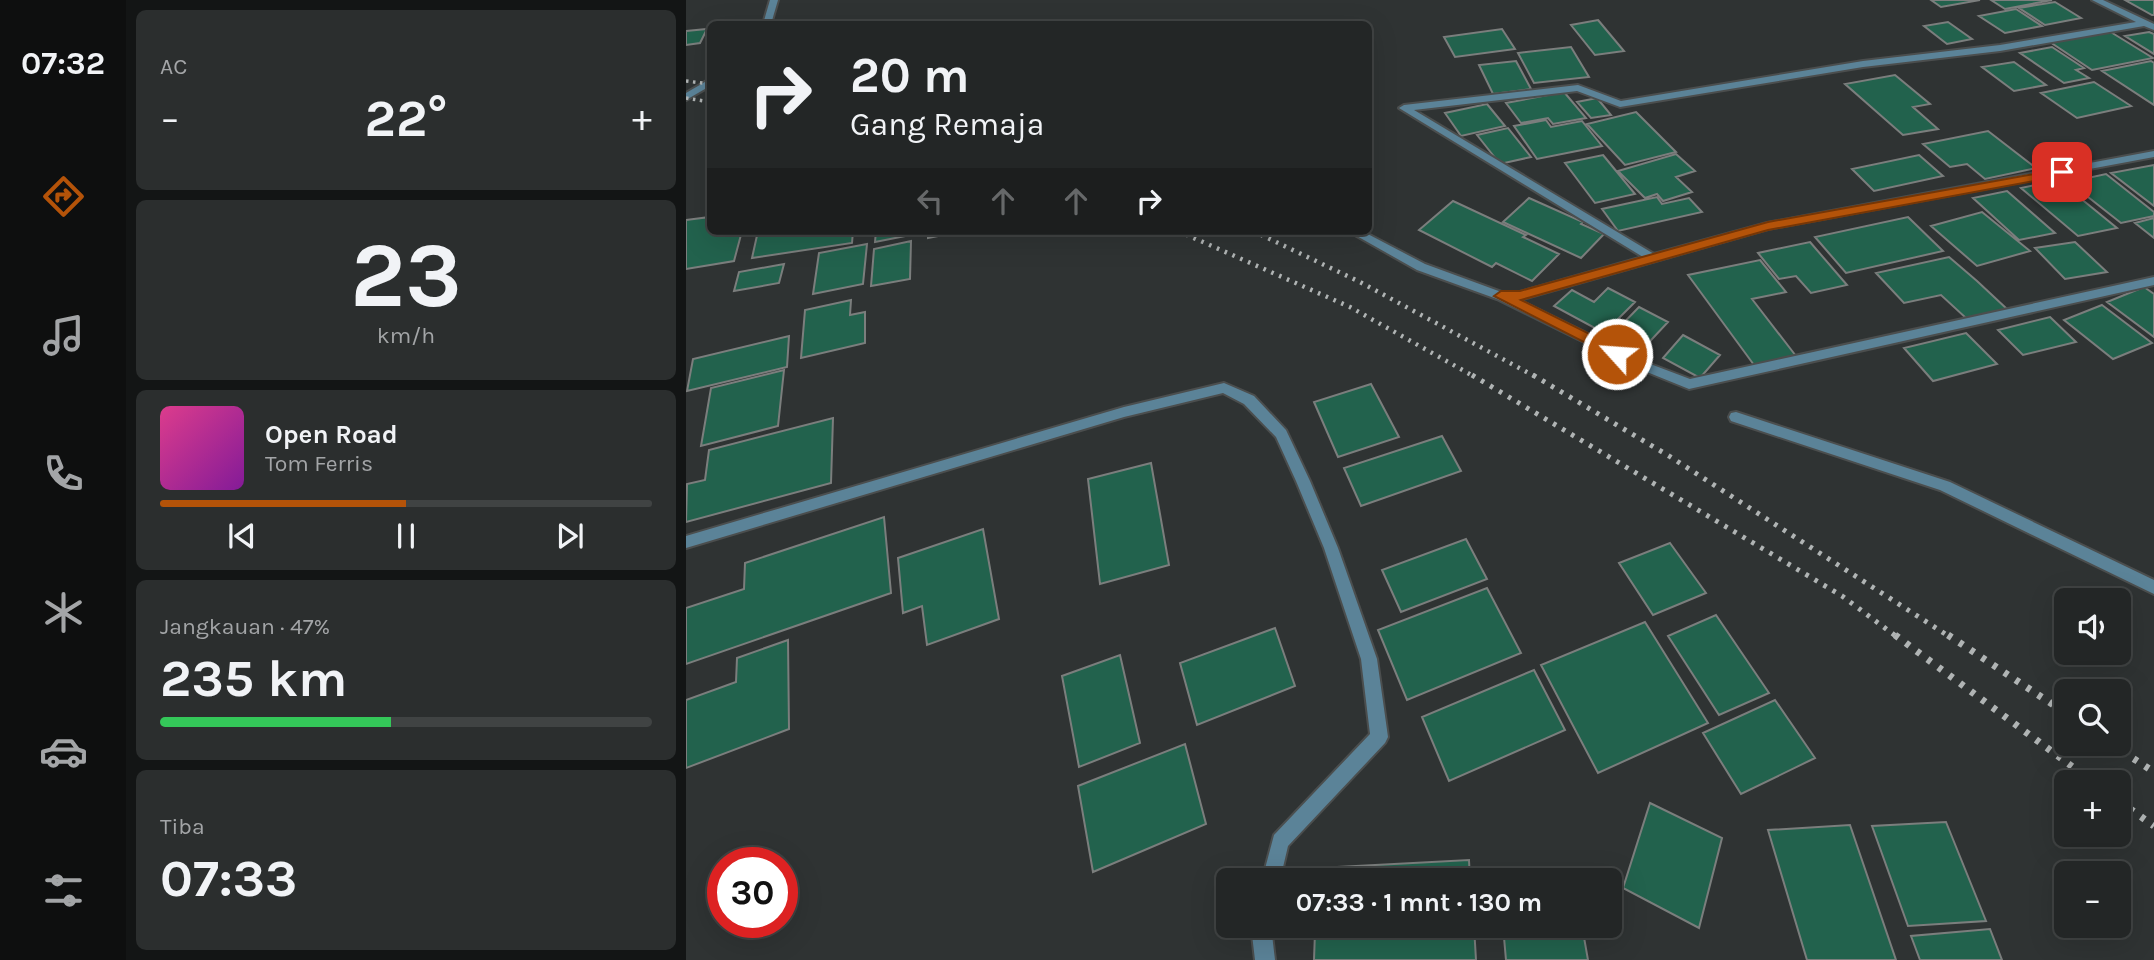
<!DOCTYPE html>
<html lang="id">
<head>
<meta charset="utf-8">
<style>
  :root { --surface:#232626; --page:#2b2e2e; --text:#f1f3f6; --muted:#a3a5a7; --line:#404343; --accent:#b45309 }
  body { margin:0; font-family:Karla,sans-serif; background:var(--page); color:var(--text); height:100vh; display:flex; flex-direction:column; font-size:26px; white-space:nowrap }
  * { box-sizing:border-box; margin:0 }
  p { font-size:23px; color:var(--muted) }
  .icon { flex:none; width:38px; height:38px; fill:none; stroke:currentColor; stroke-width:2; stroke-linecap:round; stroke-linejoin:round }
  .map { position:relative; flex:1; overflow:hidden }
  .panel { display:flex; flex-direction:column; gap:10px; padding:10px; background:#131515; width:560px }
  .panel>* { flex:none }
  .hud { position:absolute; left:21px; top:21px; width:665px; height:214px; border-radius:10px; box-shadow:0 7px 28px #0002,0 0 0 2px var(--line); background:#232626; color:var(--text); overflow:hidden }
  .tools { position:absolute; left:1368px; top:588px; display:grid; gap:14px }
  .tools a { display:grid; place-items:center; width:77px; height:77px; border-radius:10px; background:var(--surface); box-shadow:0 7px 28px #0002,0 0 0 2px var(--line); font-size:35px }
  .speed { position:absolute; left:21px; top:847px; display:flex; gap:14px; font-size:35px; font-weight:700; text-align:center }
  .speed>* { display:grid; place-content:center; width:91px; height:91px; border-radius:50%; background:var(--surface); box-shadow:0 7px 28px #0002,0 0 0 2px var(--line); line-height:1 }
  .speed .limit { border:10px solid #d22; background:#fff; color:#111 }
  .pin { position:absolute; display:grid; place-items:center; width:60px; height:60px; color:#fff; margin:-30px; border-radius:14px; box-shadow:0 4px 10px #0006 }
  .me { position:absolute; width:77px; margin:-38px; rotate:296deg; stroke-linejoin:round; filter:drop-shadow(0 0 5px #0008) }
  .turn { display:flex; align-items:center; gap:24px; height:147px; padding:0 28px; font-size:32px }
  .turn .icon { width:91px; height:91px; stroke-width:2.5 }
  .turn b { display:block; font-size:49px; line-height:60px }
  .lanes { display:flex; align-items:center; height:66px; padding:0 28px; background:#0003; justify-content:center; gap:35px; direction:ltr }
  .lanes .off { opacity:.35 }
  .big { font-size:52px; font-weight:700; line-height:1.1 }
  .panel .card { flex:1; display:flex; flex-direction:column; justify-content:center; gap:10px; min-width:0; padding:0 24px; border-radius:10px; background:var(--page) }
  .panel .dial { align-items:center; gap:0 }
  .dial b { font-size:91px; line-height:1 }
  .song { display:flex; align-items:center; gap:21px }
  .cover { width:84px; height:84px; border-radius:10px; background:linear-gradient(135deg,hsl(330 70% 55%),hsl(290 70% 35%)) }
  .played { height:7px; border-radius:4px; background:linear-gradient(90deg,var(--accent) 50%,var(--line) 50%) }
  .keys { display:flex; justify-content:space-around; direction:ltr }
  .heat { display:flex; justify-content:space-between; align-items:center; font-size:38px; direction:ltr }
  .charge { height:10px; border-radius:5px; background:linear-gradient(90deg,#34c759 47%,var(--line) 0) }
  .trip { position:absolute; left:530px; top:868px; width:406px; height:70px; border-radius:10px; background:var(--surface); box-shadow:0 7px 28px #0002,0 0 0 2px var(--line); font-weight:700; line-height:70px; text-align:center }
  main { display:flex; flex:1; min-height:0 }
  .tabs { display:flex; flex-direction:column; width:126px; justify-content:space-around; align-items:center; background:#0e0f0f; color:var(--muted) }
  .tabs .icon { width:49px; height:49px }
  .tabs .active { color:var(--accent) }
  .tabs b { font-size:32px; color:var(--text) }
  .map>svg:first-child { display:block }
</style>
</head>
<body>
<main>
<nav class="tabs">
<b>07:32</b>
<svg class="icon active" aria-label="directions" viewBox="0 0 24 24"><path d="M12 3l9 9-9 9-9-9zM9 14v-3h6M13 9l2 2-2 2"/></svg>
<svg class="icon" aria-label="music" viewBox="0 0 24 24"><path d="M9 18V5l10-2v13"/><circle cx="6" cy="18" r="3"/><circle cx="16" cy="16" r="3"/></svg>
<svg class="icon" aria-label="phone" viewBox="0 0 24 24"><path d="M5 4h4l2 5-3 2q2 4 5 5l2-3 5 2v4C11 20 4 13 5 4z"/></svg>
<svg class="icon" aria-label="climate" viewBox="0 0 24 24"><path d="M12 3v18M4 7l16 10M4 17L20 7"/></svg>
<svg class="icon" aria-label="car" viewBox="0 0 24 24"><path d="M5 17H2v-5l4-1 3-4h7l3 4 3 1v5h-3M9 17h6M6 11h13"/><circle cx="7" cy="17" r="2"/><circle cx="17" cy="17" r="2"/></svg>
<svg class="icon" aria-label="filters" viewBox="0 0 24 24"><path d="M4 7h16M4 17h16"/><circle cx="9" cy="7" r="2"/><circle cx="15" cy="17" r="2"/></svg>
</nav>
<section class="panel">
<div class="card"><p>AC</p>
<div class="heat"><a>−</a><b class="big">22°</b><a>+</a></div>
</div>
<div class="card dial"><b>23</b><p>km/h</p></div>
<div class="card">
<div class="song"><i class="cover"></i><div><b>Open Road</b><p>Tom Ferris</p></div></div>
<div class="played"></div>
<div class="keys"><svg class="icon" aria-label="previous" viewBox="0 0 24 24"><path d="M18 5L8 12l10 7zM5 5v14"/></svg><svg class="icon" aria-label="pause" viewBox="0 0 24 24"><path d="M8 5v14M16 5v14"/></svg><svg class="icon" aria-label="next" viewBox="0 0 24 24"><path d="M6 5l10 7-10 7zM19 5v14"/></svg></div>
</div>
<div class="card"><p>Jangkauan · 47%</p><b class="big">235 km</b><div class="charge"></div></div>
<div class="card"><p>Tiba</p><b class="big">07:33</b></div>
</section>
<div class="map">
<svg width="1468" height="960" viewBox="0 0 1468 960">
  <rect width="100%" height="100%" fill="#2f3333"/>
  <path fill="#22624d" stroke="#7b7e7d" stroke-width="2" d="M 1245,0 L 1294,0 L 1255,7 Z
    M 1305,0 L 1366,0 L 1319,9 Z
    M 1439,0 L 1468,0 L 1468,15 L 1466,15 Z
    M 1369,2 L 1395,18 L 1359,25 L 1333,8 Z
    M 1330,9 L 1356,26 L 1319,33 L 1293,16 Z
    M 912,20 L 938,51 L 909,55 L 885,25 Z
    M 1262,22 L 1286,39 L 1261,44 L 1238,26 Z
    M 21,29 L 14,43 L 0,45 L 0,31 Z
    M 816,29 L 829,49 L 769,57 L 758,37 Z
    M 1423,31 L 1467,58 L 1406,70 L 1364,42 Z
    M 1463,32 L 1468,34 L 1468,54 L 1439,36 Z
    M 885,47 L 903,77 L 848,83 L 832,53 Z
    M 1366,47 L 1398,68 L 1390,70 L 1403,78 L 1378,83 L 1334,53 Z
    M 830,61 L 845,89 L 807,94 L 793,65 Z
    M 1465,61 L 1468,63 L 1468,105 L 1416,71 Z
    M 1328,62 L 1360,85 L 1328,91 L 1296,67 Z
    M 1209,75 L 1244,104 L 1227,107 L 1252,129 L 1217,135 L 1159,84 Z
    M 1408,82 L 1445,106 L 1391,118 L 1355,93 Z
    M 878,92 L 900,118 L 867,124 L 862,118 L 835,123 L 820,103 Z
    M 911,98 L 925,115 L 905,118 L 891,102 Z
    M 801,104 L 819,126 L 775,136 L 759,113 Z
    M 950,112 L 990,152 L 939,165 L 901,124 Z
    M 860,120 L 865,127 L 896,121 L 916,146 L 851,159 L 828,126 Z
    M 822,128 L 845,157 L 814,164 L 791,135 Z
    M 1302,131 L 1350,168 L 1299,179 L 1281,164 L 1264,167 L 1237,144 Z
    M 990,154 L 1009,171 L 990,177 L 1006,192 L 977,201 L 971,194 L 959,198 L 932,171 Z
    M 917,155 L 949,194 L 909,203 L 879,163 Z
    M 1233,155 L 1257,176 L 1188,191 L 1166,169 Z
    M 1468,165 L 1468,206 L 1425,173 Z
    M 1420,174 L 1468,212 L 1468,216 L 1435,223 L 1383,182 Z
    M 1372,180 L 1431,228 L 1392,236 L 1335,188 Z
    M 1321,191 L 1369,233 L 1333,240 L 1287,198 Z
    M 971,197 L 976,204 L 1003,198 L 1016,212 L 932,231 L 916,209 Z
    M 843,198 L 897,222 L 895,224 L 918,234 L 895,258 L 817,222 Z
    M 767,201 L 840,235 L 837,237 L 873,254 L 846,281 L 810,263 L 806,267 L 733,230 Z
    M 1296,212 L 1344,251 L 1291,266 L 1245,226 Z
    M 24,217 L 24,231 L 56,231 L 48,261 L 0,269 L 0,220 Z
    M 1222,217 L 1257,251 L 1160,273 L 1129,237 Z
    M 1468,218 L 1468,238 L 1449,223 Z
    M 72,231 L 167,231 L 166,243 L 66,258 Z
    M 190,231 L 235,231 L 235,233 L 189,242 Z
    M 242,231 L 277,231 L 242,238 Z
    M 225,241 L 224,279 L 185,286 L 188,249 Z
    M 1124,242 L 1161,285 L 1125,293 L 1110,276 L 1093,279 L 1072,253 Z
    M 1389,242 L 1421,272 L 1379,279 L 1349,248 Z
    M 181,244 L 177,284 L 127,294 L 133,253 Z
    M 1263,257 L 1291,281 L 1322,310 L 1281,319 L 1255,295 L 1218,303 L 1190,273 Z
    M 1074,260 L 1100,292 L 1066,299 L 1110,356 L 1068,365 L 1002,275 Z
    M 98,264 L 93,283 L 48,291 L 53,272 Z
    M 1458,287 L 1468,294 L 1468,337 L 1421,302 Z
    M 922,288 L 949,302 L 918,333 L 868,306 L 886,290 L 908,302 Z
    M 165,300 L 164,315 L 179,312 L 179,343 L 115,358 L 119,310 Z
    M 1416,305 L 1466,343 L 1427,359 L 1378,320 Z
    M 953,307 L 982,322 L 953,353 L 923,338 Z
    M 1364,317 L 1390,342 L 1337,355 L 1312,330 Z
    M 1280,333 L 1311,364 L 1247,381 L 1218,348 Z
    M 997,335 L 1034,355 L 1014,378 L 977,358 Z
    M 103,336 L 101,367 L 1,391 L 7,359 Z
    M 98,370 L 92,426 L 15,446 L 25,388 Z
    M 685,384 L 713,437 L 652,457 L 628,402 Z
    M 147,418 L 145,483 L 0,522 L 1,484 L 19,480 L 23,450 Z
    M 756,436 L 775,471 L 675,506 L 658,468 Z
    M 465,463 L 483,565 L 414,584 L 402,479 Z
    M 198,517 L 205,593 L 0,664 L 0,608 L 58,589 L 59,563 Z
    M 297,529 L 313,619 L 241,645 L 236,606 L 217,613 L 212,558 Z
    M 780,539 L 801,579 L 715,612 L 696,570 Z
    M 984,543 L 1020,593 L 967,615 L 933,563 Z
    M 801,588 L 835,653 L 721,700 L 692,630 Z
    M 1030,615 L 1083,693 L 1033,715 L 982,636 Z
    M 959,622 L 1022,723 L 912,773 L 855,665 Z
    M 589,628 L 609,686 L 511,725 L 494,663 Z
    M 102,640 L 103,729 L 0,768 L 0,700 L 50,682 L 51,658 Z
    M 434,655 L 454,743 L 393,767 L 376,676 Z
    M 848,670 L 879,730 L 763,781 L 736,717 Z
    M 1089,700 L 1129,758 L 1055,794 L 1017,733 Z
    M 499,744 L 520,824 L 407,872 L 392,786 Z
    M 964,803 L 1036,838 L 1013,928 L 937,888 Z
    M 1260,822 L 1300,921 L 1222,926 L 1186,826 Z
    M 1164,825 L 1210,960 L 1121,960 L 1082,830 Z
    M 783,860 L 784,880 L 652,880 L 652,867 Z
    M 651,926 L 788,926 L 790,960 L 628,960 L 629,932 L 651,931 Z
    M 817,926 L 896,926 L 902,960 L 820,960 Z
    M 1304,929 L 1316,960 L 1234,960 L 1225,936 Z"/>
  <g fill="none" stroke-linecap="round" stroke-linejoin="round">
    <defs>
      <path id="street" d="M 84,0 L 92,0 L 85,24 L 77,24 Z
        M 1406,0 L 1417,0 L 1468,24 L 1468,30 L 1458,26 L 1314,51 L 1177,67 L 934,107 L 891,91 L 728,110 L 968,254 L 1081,223 L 1468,151 L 1468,157 L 1082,229 L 833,300 L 959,362 L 1004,379 L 1468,277 L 1468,285 L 1003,389 L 951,368 L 811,299 L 731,270 L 662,231 L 676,231 L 739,264 L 818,293 L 834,292 L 957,257 L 713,108 L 718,105 L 892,85 L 935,101 L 1177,61 L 1314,45 L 1450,22 Z
        M 24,79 L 24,86 L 0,100 L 0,93 Z
        M 538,383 L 568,396 L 600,430 L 624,481 L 652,548 L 691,659 L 702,737 L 699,743 L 602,846 L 594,880 L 576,880 L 588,835 L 684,734 L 675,659 L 638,548 L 610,481 L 590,437 L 558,404 L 537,393 L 438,417 L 0,548 L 0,536 L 438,407 Z
        M 1050,412 L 1264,482 L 1468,580 L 1468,594 L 1254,490 L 1045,421 L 1043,417 L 1045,413 Z
        M 565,926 L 585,926 L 589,960 L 569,960 Z"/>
    </defs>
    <use href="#street" stroke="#4b4e4e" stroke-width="4"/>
    <use href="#street" fill="#5b8398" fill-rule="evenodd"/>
    <path stroke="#b0b4b4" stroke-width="3.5" stroke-dasharray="2.5 4.5" stroke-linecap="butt" d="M 0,81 L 24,84
      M 0,98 L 24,102"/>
    <path stroke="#b0b4b4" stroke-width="4.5" stroke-dasharray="2.5 6" stroke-linecap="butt" d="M 492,231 L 664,307 L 789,377
      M 567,231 L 674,282 L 850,377"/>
    <path stroke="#b0b4b4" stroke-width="5" stroke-dasharray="3.5 7" stroke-linecap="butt" d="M 786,375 L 1156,596 L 1211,637
      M 847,375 L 983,456 L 1264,637"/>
    <path stroke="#b0b4b4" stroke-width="7" stroke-dasharray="4.5 9" stroke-linecap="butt" d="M 1209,635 L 1407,782
      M 1262,635 L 1381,714
      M 1425,744 L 1468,772
      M 1433,801 L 1468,826"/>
  </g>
  <path fill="#b45309" stroke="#753606" stroke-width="2" d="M 1376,169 L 1382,172 L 1381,175 L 1082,230 L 835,300 L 936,350 L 936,357 L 931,359 L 808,296 L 815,291 L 834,291 L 1082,222 Z"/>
</svg>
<div class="tools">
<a><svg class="icon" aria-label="sound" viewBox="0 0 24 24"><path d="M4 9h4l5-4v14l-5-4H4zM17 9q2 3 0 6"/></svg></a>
<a><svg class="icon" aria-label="search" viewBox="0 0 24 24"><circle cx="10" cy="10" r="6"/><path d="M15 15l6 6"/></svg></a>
<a>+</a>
<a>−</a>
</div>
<div class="speed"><div class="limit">30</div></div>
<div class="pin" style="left:1376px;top:172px;background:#d93025"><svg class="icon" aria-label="arrive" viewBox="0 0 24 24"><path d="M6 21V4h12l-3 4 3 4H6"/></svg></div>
<svg class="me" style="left:931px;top:354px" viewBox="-20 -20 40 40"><circle r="17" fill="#b45309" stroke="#fff" stroke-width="3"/><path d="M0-11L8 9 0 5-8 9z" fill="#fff"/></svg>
<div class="trip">07:33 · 1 mnt · 130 m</div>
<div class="hud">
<div class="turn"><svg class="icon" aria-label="right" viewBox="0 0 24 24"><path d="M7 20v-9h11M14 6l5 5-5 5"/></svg><div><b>20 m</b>Gang Remaja</div></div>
<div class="lanes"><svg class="icon off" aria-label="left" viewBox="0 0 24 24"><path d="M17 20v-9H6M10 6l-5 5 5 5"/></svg><svg class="icon off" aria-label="ahead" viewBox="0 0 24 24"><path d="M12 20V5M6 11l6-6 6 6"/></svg><svg class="icon off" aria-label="ahead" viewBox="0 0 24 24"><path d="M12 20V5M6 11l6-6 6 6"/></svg><svg class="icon" aria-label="right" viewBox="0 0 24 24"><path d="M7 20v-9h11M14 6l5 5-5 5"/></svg></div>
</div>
</div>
</main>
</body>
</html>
